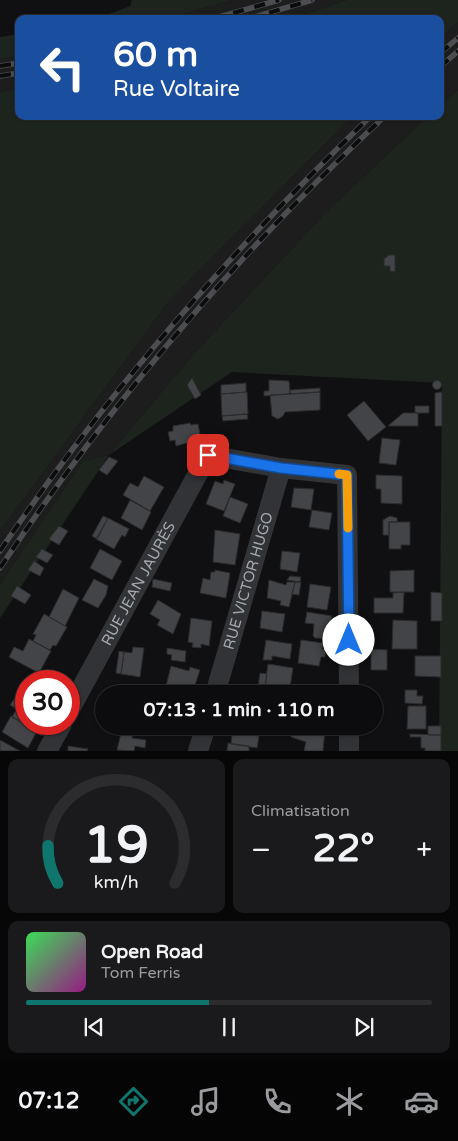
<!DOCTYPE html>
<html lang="fr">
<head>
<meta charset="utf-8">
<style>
  :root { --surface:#0c0c0e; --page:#1a1a1c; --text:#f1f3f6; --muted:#9a9b9e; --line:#2c2c2e; --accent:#0f766e }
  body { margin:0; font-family:"Varela Round",sans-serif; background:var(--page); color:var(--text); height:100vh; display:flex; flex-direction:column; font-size:19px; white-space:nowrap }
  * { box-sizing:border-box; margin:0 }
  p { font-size:16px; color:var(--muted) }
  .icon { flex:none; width:28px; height:28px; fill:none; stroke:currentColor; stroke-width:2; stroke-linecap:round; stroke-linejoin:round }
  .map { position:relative; height:751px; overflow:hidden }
  .details { display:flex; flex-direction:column; gap:8px; padding:8px; background:#070708; flex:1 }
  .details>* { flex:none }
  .top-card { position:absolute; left:15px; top:15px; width:429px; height:105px; border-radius:10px; box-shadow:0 1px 4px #0004,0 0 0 1px var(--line); background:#1a4fa0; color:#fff; overflow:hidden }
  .speed { position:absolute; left:15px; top:670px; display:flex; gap:10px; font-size:25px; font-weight:700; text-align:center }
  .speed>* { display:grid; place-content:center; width:65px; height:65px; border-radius:50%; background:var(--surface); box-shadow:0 1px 4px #0004,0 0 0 1px var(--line); line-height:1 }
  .speed .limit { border:8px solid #d22; background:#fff; color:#111 }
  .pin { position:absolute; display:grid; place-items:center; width:42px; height:42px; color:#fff; margin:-21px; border-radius:10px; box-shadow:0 2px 8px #0006 }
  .me { position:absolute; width:55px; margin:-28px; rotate:0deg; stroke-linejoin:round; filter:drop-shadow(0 0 4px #0008) }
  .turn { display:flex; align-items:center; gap:18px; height:105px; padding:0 15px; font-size:22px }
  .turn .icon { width:65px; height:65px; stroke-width:2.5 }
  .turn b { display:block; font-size:35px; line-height:42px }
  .big { font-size:38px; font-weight:700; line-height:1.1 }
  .details .widget { flex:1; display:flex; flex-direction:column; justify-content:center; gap:8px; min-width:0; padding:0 18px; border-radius:10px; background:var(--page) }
  .details .dial { align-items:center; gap:0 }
  .dial svg { height:130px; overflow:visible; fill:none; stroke:var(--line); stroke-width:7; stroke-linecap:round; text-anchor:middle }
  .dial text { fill:var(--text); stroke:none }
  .song { display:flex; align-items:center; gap:15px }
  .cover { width:60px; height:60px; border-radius:8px; background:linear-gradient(135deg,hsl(130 70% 55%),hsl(310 70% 35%)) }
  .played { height:5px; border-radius:2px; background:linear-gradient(90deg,var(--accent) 45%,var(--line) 45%) }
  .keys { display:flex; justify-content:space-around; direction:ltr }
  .heat { display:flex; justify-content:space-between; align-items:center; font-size:28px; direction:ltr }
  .details .tiles { flex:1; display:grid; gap:8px; grid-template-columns:1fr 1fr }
  .widget:last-child { grid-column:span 2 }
  .trip { position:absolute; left:95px; top:685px; width:288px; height:50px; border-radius:25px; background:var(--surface); box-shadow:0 1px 4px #0004,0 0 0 1px var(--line); font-weight:700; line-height:50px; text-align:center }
  .tab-bar { display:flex; height:80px; justify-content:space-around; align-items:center; background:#050506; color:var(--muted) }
  .tab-bar .icon { width:35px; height:35px }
  .tab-bar .selected { color:var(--accent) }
  .tab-bar b { font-size:22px; color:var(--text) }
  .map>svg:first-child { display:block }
</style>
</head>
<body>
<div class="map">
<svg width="458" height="751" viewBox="0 0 458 751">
  <rect width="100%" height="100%" fill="#101012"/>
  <path fill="#1d1d1e" d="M 233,0 L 347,0 L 289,19 L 164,19 Z
    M 458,22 L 458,90 L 440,106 L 440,38 Z
    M 19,56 L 19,88 L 0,92 L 0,59 Z
    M 353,116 L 428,116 L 326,212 L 191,357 L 109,455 L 83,461 L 0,584 L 0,531 L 169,301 Z"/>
  <path fill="#1d241e" d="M 132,0 L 233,0 L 164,19 L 96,19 L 130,6 Z
    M 347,0 L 458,0 L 458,22 L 440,38 L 440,19 L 289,19 Z
    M 19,34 L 19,56 L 0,59 L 0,37 Z
    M 19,88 L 19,116 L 353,116 L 169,301 L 0,531 L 0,92 Z
    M 458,90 L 458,751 L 439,751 L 442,383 L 232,372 L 109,455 L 0,618 L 0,584 L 83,461 L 109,455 L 191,357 L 326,212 L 428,116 L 440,116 L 440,106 Z"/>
  <path fill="#424447" stroke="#2b2b2d" d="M 389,255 L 395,255 L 395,272 L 390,271 L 390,266 L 384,266 L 384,259 Z
    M 192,378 L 201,395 L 195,399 L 187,385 Z
    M 269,380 L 289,381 L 290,394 L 264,396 L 264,391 L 269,391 Z
    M432.5 385a4.5 4.5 0 1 1 9 0a4.5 4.5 0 1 1-9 0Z
    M 246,383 L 246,392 L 221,394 L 221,385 Z
    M 320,388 L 320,392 L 290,394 L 290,390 Z
    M 247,392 L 248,414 L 222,416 L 221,394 Z
    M 320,392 L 320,410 L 285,412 L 283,416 L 278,419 L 272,416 L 270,395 Z
    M 442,392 L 442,426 L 435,426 L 435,393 Z
    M 364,401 L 386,427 L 368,441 L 347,415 Z
    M 415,406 L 429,406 L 429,413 L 415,413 Z
    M 403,413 L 418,413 L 418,426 L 388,426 Z
    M 247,414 L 248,419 L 223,421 L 222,416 Z
    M 190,423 L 191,425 L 198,424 L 201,439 L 176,446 L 175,440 L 170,441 L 168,432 L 173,431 L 173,426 Z
    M 382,438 L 400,440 L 396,465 L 379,463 Z
    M 109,457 L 118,461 L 107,475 L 99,470 Z
    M 376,475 L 402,476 L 402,504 L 381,503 L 381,489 L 376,489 Z
    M 144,476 L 164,487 L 150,511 L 123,495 L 130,483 L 138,487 Z
    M 224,480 L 235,484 L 224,511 L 206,504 L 215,481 L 223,484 Z
    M 294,488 L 314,489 L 311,510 L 291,507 Z
    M 230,497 L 248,504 L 240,523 L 223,516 Z
    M 130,500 L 151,512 L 142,530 L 121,518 Z
    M 312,510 L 332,513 L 329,530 L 309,527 Z
    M 103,516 L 108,518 L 97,539 L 92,536 Z
    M 390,516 L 397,518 L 397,522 L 389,522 L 389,535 L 383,535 L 383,520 Z
    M 108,518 L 129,529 L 125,537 L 122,535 L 114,549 L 96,539 Z
    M 389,522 L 410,522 L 410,545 L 401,545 L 401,549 L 389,549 Z
    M 59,526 L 68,531 L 59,545 L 49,539 Z
    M 215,530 L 240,534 L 235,565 L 213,562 Z
    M 42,549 L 53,555 L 47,563 L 36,557 Z
    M 100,549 L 122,561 L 112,580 L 90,568 Z
    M 282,551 L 300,553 L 297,572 L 280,569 Z
    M 34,561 L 44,568 L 40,576 L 28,570 Z
    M 215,570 L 230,573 L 226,598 L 200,593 L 203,578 L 210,580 L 211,572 L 215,572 Z
    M 414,570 L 414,592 L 390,592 L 390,571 Z
    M 290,576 L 301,577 L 300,582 L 287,580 Z
    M 94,579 L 108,586 L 106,595 L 98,608 L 82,600 Z
    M 153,579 L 172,583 L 170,591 L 152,587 Z
    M 269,580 L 286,585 L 287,582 L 295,582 L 289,607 L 280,605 L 281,601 L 267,598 Z
    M 295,582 L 301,582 L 299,595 L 292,594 Z
    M 310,584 L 331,587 L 327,610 L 307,607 Z
    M 17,586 L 31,595 L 25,604 L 11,596 Z
    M 63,589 L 79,598 L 65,626 L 49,617 Z
    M 404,592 L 403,613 L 374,613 L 374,598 L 393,598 L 393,593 Z
    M 431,592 L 442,593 L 442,621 L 431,621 Z
    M 158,600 L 181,614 L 173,634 L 157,625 L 160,620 L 150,614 Z
    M 262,611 L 285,614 L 282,632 L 260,628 Z
    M 307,612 L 332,616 L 330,639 L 315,638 L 313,636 L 314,624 L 305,623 Z
    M 44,614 L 67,627 L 56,646 L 53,645 L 50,650 L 33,641 L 36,635 L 33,634 Z
    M 191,618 L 212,621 L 209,646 L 201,644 L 201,648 L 192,647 L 193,643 L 188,642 Z
    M 393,620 L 417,621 L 417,649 L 392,649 Z
    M 29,639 L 51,651 L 39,673 L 9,657 L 14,647 L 23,651 Z
    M 266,640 L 292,644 L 290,659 L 272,656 L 272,660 L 263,660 Z
    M 301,640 L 323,643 L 322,649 L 326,649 L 325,657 L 321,657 L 319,666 L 298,663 Z
    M 133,647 L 144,648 L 140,677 L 121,674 L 124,652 L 132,653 Z
    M 167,648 L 186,651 L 185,662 L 171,660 L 172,655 L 167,654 Z
    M 371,649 L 387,650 L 387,670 L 371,670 Z
    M 119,651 L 124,652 L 121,674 L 116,673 Z
    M 415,656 L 441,656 L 441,677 L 415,676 Z
    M 268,664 L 293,668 L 289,694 L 264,694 Z
    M 171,666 L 189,671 L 190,667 L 200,670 L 192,694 L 166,686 Z
    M 260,673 L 267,674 L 264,694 L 257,694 Z
    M 405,690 L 417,690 L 417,696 L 423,696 L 422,704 L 405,703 Z
    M 19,692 L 25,695 L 17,709 L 10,705 Z
    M 25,695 L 26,724 L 32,724 L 30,727 L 12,717 Z
    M 408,706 L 426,706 L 426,729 L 407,729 Z
    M 11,716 L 37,731 L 28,748 L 2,732 Z
    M 226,726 L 253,727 L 252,735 L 259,736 L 257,748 L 231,744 L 232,735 L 225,734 Z
    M 293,726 L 325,730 L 323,751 L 304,751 L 306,742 L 291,737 Z
    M 327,726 L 333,728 L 333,732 L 302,727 Z
    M 428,726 L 441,726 L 441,735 L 428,735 Z
    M 122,729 L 133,731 L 132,738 L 146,740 L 145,748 L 135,746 L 134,751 L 117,750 Z
    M 410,734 L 441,735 L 441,751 L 425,751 L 425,748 L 421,748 L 421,737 L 410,737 Z
    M 0,740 L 20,751 L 0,751 Z
    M 228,743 L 249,746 L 249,751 L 227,751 Z
    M 68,746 L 88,749 L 87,751 L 68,751 Z"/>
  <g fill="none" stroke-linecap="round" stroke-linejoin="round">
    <g stroke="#323336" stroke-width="20">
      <path id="s1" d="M 215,694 L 281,468"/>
      <path id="s2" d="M 69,711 L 208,455 L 281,468 L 347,475 L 349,694"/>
      <path d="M 349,726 L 349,751"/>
      <path d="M 47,751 L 62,724"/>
      <path d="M 198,751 L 206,726"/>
    </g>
    <defs>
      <path id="rail" d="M 212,19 L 279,0
        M 248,19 L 312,0
        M 440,53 L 458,38
        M 0,66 L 19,63
        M 440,67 L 458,51
        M 0,76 L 19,73
        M 0,551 C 107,392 233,248 371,116
        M 0,568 C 110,403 240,251 385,116"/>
    </defs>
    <use href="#rail" stroke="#4b4d51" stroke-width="5.5"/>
    <use href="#rail" stroke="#0b0c0c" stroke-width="4" stroke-dasharray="11" stroke-linecap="butt"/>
  </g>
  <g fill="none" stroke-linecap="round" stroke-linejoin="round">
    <defs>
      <path id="route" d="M 208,455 L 281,468 L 347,475 L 349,640"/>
    </defs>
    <use href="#route" stroke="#114b97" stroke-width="12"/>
    <use href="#route" stroke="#1a73e8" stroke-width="9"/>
    <path stroke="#f59e0b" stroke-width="9" d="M 339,474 L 347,475 L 348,528"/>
  </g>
  <g text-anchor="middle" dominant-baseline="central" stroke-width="5" stroke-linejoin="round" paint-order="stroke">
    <g font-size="15" fill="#a3a8b1" stroke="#0b0c0c">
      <text stroke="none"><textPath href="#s1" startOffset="118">RUE VICTOR HUGO</textPath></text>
      <text stroke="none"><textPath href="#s2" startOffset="145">RUE JEAN JAURÈS</textPath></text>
    </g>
  </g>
</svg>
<div class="speed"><div class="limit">30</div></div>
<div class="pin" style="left:208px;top:455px;background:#d93025"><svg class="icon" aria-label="arrive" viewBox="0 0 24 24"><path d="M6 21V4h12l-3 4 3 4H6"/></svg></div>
<svg class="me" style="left:349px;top:640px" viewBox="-20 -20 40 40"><circle r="19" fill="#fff"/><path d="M0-13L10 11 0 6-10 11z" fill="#1a73e8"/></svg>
<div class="trip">07:13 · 1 min · 110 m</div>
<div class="top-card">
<div class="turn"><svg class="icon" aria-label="left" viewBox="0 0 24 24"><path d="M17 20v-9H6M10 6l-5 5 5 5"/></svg><div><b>60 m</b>Rue Voltaire</div></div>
</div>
</div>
<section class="details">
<div class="tiles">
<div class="widget dial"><svg viewBox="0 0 100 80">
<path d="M14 69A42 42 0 1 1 86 69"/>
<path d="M14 69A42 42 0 0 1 8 46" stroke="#0f766e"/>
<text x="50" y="56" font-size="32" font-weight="700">19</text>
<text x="50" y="72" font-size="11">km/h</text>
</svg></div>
<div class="widget"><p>Climatisation</p>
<div class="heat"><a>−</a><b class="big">22°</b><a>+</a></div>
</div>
<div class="widget">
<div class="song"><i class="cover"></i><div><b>Open Road</b><p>Tom Ferris</p></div></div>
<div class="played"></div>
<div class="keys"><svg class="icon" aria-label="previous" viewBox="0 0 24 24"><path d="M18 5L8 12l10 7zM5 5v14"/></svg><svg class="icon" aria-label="pause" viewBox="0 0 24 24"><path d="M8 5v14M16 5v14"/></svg><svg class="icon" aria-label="next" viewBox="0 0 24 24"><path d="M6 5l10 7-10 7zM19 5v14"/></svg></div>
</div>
</div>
</section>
<nav class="tab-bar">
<b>07:12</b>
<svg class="icon selected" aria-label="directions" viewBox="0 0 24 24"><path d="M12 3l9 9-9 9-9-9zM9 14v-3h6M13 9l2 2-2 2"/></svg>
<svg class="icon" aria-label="music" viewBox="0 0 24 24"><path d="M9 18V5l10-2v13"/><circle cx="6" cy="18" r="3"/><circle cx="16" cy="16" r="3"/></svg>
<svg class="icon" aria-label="phone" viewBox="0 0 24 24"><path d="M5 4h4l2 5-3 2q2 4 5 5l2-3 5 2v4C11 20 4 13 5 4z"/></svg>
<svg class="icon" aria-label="climate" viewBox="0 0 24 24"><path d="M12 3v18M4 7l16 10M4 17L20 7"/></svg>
<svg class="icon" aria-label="car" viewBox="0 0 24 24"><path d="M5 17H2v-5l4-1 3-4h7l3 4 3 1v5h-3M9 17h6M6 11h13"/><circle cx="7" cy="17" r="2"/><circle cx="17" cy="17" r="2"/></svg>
</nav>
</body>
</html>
